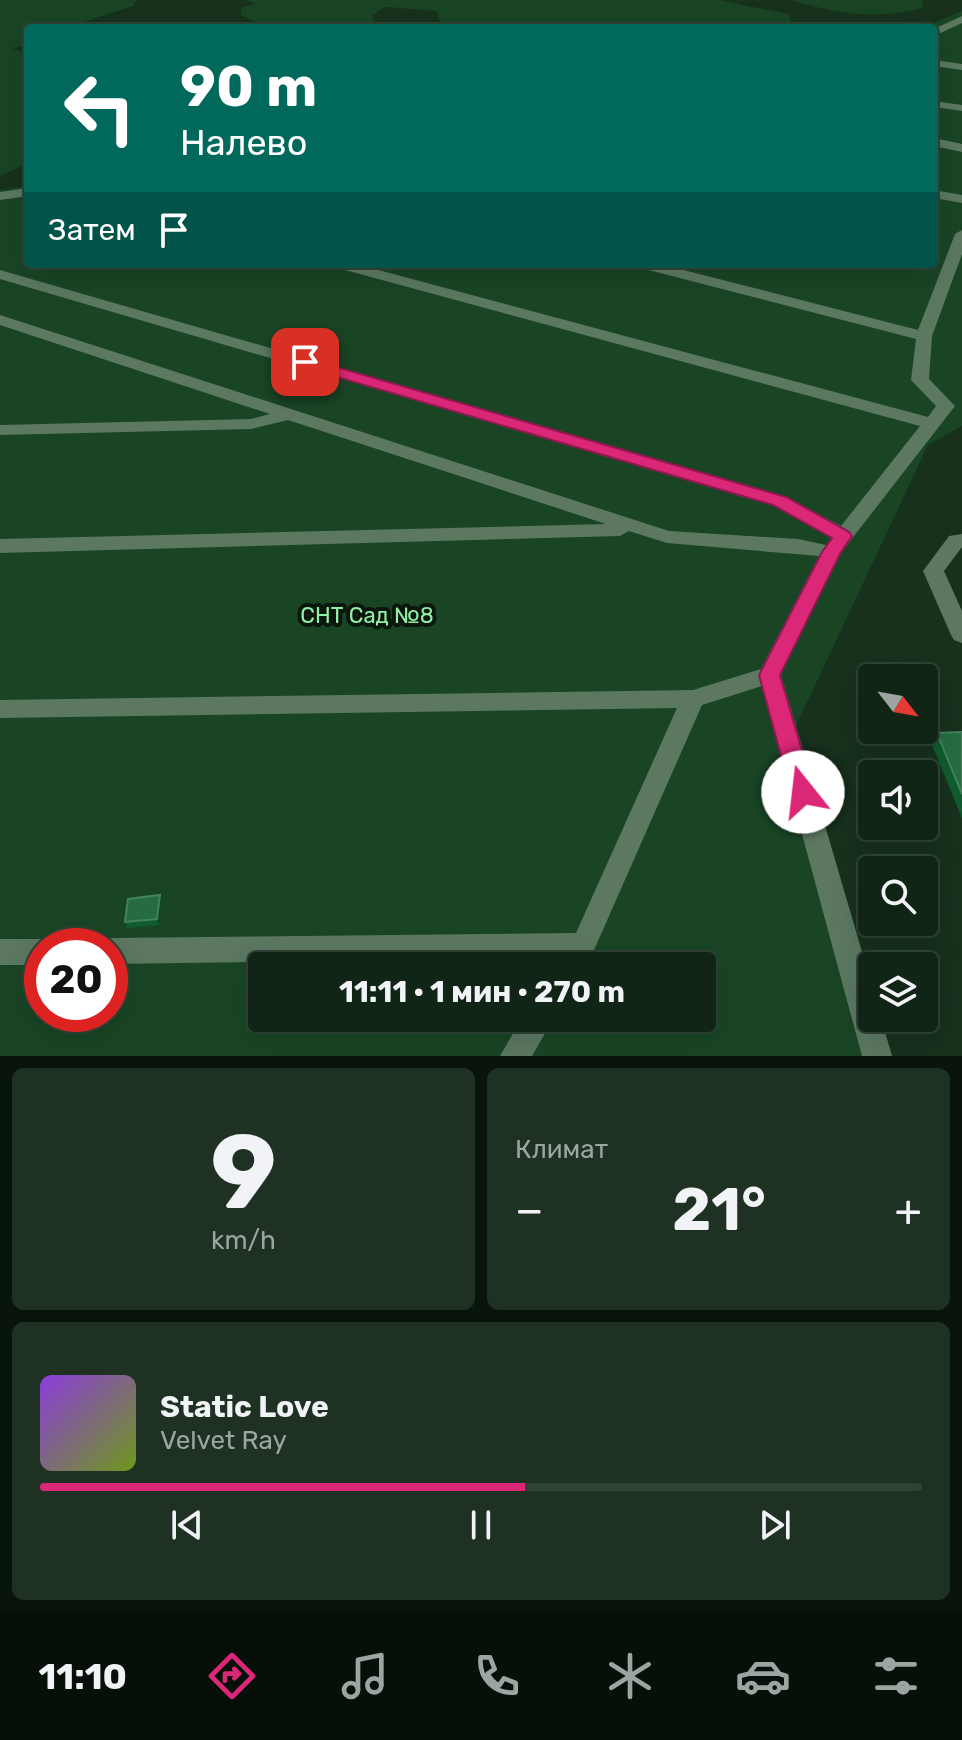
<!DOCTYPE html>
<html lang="ru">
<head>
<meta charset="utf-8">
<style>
  :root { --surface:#112516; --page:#1e3123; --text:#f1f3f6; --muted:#9ca5a1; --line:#304235; --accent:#db2777 }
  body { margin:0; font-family:Rubik,sans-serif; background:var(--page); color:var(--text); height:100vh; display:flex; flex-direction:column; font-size:30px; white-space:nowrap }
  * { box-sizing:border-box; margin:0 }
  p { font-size:26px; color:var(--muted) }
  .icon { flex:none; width:44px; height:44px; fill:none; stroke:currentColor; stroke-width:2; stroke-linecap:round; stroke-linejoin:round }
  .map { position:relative; height:1056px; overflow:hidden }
  .details { display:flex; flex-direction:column; gap:12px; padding:12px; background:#09140c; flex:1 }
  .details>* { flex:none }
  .guide { position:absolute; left:24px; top:24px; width:914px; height:244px; border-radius:8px; box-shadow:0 8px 32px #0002,0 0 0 2px var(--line); background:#00695c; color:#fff; overflow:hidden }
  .needle { width:52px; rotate:121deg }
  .tools { position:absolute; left:858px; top:664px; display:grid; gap:16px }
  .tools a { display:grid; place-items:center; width:80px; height:80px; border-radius:8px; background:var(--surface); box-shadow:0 8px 32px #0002,0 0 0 2px var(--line); font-size:40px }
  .speed { position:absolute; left:24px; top:928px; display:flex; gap:16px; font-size:40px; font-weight:700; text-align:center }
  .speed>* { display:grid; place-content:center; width:104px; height:104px; border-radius:50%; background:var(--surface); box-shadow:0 8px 32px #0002,0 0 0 2px var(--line); line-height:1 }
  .speed .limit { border:12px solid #d22; background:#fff; color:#111 }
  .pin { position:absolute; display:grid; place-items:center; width:68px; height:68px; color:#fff; margin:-34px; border-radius:16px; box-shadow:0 4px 12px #0006 }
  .me { position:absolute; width:88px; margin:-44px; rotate:344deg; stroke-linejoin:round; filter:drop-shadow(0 0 6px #0008) }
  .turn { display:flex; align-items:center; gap:28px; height:168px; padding:0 24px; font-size:36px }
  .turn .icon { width:104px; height:104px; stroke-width:2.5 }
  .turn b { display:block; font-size:56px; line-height:68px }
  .then { display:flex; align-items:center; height:76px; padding:0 24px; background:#0003; gap:16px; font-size:30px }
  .big { font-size:60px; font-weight:700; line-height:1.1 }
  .details .tile { flex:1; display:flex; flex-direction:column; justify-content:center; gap:12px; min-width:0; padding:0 28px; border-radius:12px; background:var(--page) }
  .details .dial { align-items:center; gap:0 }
  .dial b { font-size:104px; line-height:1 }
  .song { display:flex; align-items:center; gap:24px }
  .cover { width:96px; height:96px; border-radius:12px; background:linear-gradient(135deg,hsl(270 70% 55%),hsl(80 70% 35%)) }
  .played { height:8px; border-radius:4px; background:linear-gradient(90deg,var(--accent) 55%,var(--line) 55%) }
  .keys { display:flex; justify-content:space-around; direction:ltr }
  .heat { display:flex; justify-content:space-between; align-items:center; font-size:44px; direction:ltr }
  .details .tiles { flex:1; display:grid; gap:12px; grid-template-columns:1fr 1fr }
  .tile:last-child { grid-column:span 2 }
  .trip { position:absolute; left:248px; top:952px; width:468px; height:80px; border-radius:8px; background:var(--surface); box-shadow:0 8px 32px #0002,0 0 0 2px var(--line); font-weight:700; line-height:80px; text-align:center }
  .tab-bar { display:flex; height:128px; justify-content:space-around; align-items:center; background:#070f09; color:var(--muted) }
  .tab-bar .icon { width:56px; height:56px }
  .tab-bar .current { color:var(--accent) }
  .tab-bar b { font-size:36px; color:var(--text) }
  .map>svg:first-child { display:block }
</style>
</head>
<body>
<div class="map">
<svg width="962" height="1056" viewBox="0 0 962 1056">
  <rect width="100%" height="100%" fill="#17311d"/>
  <path fill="#194525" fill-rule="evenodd" d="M 0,0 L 136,0 L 133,6 L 65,28 L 28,28 L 28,45 L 12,48 L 28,54 L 28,160 L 26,164 L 0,176 Z
    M 246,0 L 719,0 L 788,14 L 793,28 L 409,28 L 440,22 L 437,11 L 385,7 L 372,15 L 376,25 L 349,28 L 269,28 L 240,15 L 242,7 L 255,4 Z
    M 791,0 L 922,0 L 923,8 C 874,20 839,14 791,0 Z
    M 962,11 L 962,426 L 928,445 L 793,732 L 884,1056 L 0,1056 L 0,190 L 28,186 L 28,264 L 934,264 L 934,28 L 922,28 ZM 42,946 L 110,946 L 110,1014 L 42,1014 ZM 262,966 L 702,966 L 702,1018 L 262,1018 Z"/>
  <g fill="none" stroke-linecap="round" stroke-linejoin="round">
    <path stroke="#859989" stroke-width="2" stroke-dasharray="2 2" stroke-linecap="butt" d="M 914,28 L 924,24"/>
    <path fill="#5c7861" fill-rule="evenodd" d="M 962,16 L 962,23 L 934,36 L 934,29 Z
      M 934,60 L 962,64 L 962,70 L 934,66 Z
      M 934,101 L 962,105 L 962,111 L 934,107 Z
      M 934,138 L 962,144 L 962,152 L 934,146 Z
      M 28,188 L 28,196 L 0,200 L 0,192 Z
      M 934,190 L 962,195 L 962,203 L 934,198 Z
      M 962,230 L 962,254 L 932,336 L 929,379 L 955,406 L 840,554 L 781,675 L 872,986 L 872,1018 L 881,1018 L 892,1056 L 862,1056 L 762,686 L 702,705 L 587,966 L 557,966 L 560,958 L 110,964 L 110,946 L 98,946 L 110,938 L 576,933 L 677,708 L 0,718 L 0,700 L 693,690 L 761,669 L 819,556 L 667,543 L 629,531 L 620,536 L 0,553 L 0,539 L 606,524 L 288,420 L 251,429 L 0,435 L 0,425 L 251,419 L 270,414 L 0,325 L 0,315 L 669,531 L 798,539 L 826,545 L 831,538 L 772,505 L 0,279 L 0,270 L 786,497 L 841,526 L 920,426 L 334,267 L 332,264 L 356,264 L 928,417 L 936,406 L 911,380 L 916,339 L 637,267 L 635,264 L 660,264 L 918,330 L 955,234 Z
      M 962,534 L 962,547 L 944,571 L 962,611 L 962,643 L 954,640 L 951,635 L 923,571 L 949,536 Z
      M 0,939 L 42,939 L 53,946 L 42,946 L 42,965 L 0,965 Z
      M 522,1018 L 554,1018 L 532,1056 L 500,1056 Z"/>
  </g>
  <path fill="#105c2f" d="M 962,732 L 962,818 L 932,745 L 937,733 Z
    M 161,901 L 159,925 L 127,928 L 125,922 Z"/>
  <path fill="#09441f" d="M 160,895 L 161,901 L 159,925 L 157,919 Z"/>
  <path fill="#266c42" stroke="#44815c" stroke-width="2" d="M 962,732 L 962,794 L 937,733 Z
    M 160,895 L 157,919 L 125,922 L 128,899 Z"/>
  <path fill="#db2777" stroke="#8e194d" stroke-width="2" d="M 305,358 L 786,497 L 849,532 L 852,536 L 840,554 L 780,675 L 814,792 L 811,799 L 803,801 L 795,799 L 791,792 L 759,675 L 822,552 L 832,538 L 773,505 L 300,366 L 298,362 Z"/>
  <g text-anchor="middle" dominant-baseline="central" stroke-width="8" stroke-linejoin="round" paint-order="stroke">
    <g font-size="22" fill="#91f0a6" stroke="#0b160d">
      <text x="367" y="615">СНТ Сад №8</text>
    </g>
  </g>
</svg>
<div class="tools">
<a><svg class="needle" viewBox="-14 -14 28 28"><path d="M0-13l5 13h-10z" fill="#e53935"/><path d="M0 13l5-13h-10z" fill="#9ca5a1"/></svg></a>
<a><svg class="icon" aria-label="sound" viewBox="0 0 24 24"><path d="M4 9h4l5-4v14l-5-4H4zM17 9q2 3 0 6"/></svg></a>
<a><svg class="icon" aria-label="search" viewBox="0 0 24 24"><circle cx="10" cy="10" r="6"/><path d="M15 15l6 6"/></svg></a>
<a><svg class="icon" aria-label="layers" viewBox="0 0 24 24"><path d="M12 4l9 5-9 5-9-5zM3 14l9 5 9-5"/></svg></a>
</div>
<div class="speed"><div class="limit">20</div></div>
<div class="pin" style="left:305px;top:362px;background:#d93025"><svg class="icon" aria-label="arrive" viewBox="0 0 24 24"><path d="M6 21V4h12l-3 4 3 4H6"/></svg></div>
<svg class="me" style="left:803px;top:792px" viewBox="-20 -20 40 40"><circle r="19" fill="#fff"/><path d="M0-13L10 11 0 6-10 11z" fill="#db2777"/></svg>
<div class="trip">11:11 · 1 мин · 270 m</div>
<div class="guide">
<div class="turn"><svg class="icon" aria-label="left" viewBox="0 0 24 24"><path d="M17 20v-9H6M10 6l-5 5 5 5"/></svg><div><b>90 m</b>Налево</div></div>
<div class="then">Затем<svg class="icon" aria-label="arrive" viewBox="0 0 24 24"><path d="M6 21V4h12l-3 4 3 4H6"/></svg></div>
</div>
</div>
<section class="details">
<div class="tiles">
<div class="tile dial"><b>9</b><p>km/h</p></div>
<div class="tile"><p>Климат</p>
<div class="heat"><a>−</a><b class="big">21°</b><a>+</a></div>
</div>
<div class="tile">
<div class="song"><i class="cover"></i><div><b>Static Love</b><p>Velvet Ray</p></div></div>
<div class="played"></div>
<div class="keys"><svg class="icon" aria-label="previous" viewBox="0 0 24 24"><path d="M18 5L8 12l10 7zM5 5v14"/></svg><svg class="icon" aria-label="pause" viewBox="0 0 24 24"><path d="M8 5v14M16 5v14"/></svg><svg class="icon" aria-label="next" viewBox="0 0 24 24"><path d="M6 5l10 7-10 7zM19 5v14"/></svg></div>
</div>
</div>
</section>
<nav class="tab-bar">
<b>11:10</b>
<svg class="icon current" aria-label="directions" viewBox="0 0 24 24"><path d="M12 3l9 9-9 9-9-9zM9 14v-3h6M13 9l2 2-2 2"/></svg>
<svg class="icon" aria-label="music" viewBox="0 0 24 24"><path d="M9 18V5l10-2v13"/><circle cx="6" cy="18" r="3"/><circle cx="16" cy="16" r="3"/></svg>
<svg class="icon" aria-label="phone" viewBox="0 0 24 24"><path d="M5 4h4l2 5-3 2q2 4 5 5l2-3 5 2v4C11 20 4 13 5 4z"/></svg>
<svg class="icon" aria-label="climate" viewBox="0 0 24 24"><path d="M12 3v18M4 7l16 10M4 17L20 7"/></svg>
<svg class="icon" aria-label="car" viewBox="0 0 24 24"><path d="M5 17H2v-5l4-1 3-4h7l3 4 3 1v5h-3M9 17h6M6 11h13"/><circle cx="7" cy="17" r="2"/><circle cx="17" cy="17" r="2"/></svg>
<svg class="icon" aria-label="filters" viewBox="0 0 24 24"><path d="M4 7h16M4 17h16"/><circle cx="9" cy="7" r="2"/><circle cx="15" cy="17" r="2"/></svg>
</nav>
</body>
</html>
